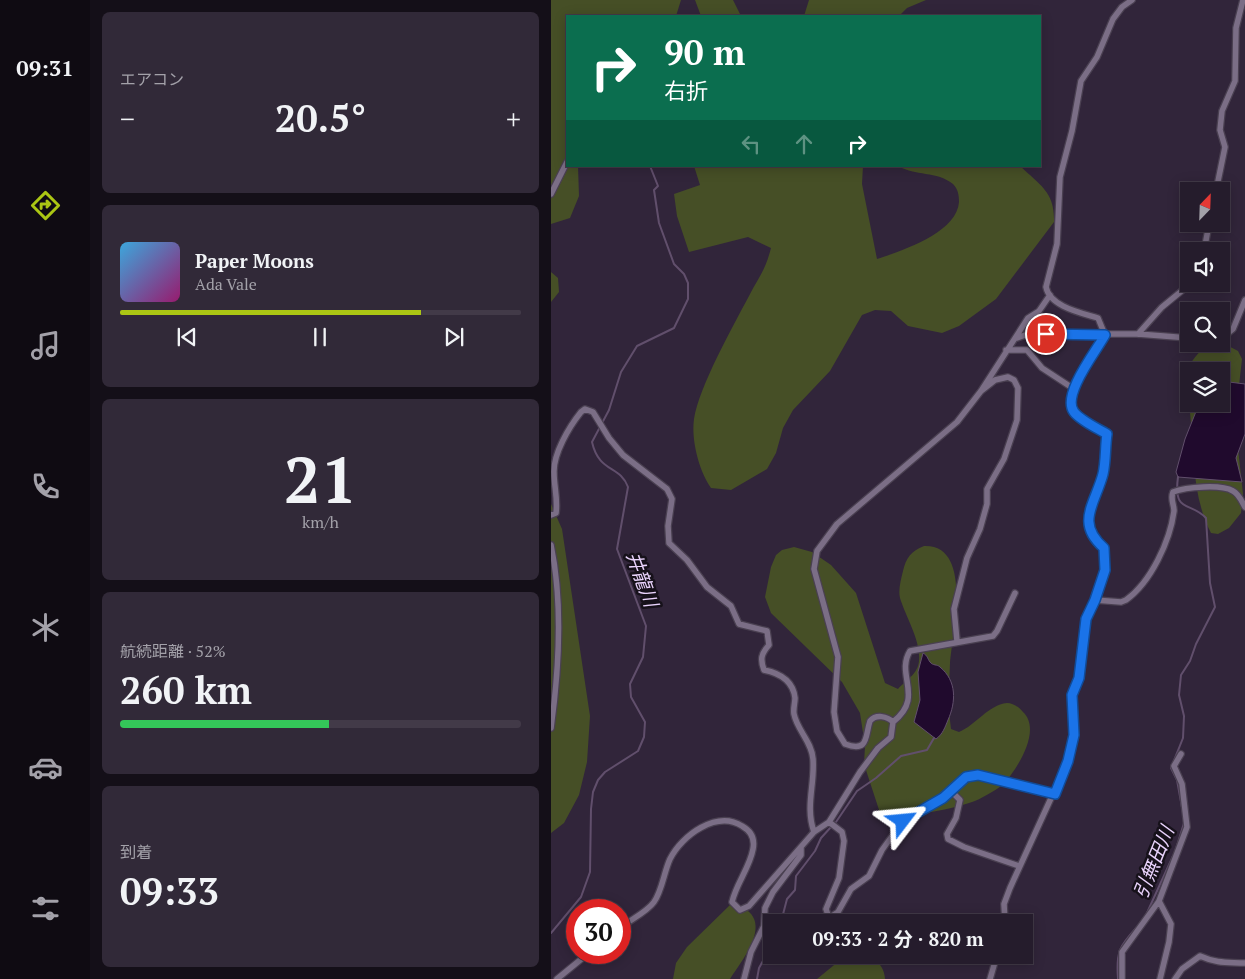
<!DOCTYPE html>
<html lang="ja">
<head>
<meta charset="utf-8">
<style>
  :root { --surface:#251c2c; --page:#312938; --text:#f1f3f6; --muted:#a3a1a9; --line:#423a48; --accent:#abc614 }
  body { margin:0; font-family:"PT Serif","Noto Sans JP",serif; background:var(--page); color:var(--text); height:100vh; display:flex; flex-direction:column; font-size:19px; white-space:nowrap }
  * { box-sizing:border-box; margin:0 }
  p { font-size:16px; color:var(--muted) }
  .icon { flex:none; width:28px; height:28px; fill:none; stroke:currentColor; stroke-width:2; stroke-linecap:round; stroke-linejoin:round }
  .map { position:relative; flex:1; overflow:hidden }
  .side { display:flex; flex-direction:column; gap:12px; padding:12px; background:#140f18; width:461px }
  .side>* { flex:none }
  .top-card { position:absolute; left:15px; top:15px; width:475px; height:152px; border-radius:0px; box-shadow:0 2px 12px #0003,0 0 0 1px var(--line); background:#0b6e4f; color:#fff; overflow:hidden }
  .needle { width:32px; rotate:23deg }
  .tools { position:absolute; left:629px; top:182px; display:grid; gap:10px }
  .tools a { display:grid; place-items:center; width:50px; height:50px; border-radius:0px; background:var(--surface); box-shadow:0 2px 12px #0003,0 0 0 1px var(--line); font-size:25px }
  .speed { position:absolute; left:15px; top:899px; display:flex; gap:10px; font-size:25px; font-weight:700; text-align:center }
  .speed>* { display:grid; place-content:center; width:65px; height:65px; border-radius:50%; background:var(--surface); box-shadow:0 2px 12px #0003,0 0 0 1px var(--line); line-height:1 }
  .speed .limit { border:8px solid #d22; background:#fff; color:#111 }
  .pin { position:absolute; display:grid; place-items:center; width:42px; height:42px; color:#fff; margin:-21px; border:2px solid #fff; border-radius:50%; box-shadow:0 1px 5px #0007 }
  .me { position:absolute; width:55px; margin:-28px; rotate:61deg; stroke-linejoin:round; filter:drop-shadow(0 0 4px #0008) }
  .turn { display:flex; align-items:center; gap:18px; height:105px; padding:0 15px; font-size:22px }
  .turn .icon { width:65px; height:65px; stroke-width:2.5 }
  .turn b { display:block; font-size:35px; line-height:42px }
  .lanes { display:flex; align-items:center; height:48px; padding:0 15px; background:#0003; justify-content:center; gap:25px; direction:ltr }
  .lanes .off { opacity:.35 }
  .big { font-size:38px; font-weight:700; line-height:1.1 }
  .side .tile { flex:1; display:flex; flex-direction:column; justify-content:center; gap:8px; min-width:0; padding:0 18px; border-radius:8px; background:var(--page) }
  .side .dial { align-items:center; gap:0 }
  .dial b { font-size:65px; line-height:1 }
  .song { display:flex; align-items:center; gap:15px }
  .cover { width:60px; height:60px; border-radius:8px; background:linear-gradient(135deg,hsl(200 70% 55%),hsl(320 70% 35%)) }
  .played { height:5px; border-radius:2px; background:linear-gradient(90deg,var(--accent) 75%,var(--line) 75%) }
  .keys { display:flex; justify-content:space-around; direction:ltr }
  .heat { display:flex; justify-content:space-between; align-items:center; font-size:28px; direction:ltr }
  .charge { height:8px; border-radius:4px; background:linear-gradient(90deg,#34c759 52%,var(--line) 0) }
  .trip { position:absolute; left:212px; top:914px; width:270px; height:50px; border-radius:0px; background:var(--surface); box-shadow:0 2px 12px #0003,0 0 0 1px var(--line); font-weight:700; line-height:50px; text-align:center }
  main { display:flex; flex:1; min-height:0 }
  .tabs { display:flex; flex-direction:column; width:90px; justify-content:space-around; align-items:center; background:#0f0b12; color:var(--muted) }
  .tabs .icon { width:35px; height:35px }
  .tabs .selected { color:var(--accent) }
  .tabs b { font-size:22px; color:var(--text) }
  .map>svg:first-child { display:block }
</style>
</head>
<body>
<main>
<nav class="tabs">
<b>09:31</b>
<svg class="icon selected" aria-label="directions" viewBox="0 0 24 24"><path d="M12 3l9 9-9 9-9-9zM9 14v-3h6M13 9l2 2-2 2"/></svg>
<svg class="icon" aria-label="music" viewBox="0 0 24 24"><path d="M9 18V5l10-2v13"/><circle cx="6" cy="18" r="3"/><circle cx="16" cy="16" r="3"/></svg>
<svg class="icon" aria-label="phone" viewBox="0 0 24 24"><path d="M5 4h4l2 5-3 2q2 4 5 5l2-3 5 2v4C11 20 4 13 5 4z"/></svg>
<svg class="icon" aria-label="climate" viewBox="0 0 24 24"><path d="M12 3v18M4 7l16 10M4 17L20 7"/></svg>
<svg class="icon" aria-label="car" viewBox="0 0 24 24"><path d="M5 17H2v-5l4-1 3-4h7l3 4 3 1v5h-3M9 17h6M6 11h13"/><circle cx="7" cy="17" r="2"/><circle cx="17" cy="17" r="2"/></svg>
<svg class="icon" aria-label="filters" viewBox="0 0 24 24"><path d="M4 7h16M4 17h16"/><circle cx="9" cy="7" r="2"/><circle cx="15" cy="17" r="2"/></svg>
</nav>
<section class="side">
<div class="tile"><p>エアコン</p>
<div class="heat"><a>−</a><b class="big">20.5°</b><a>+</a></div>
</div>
<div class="tile">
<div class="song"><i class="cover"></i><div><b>Paper Moons</b><p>Ada Vale</p></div></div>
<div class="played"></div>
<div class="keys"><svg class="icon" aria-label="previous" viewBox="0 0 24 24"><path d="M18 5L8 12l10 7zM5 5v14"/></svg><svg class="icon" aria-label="pause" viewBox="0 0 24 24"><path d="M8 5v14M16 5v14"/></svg><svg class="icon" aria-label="next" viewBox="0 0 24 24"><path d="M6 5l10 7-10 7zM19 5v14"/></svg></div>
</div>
<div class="tile dial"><b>21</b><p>km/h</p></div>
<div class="tile"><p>航続距離 · 52%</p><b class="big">260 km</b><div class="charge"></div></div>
<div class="tile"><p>到着</p><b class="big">09:33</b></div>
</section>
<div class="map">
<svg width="694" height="979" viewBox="0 0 694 979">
  <rect width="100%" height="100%" fill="#31253a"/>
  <path fill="#464f26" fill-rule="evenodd" d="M 0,0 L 130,0 L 125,16 L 16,16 L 16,166 L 27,166 L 28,196 L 19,218 L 0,224 Z
    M 144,0 L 182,0 L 190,16 L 150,16 Z
    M 258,0 L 375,0 L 356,8 L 348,16 L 253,16 Z
    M 143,166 L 312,166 L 311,184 L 326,259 C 350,251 406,233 408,202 C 408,195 407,189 402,184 C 386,171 364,176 347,166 L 469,166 C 489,185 504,192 503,222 L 445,299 L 408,326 L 391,333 L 357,326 L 340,311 L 324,310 L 311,315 L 279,371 L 242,410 L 232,428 L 225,453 L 216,469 L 180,490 L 160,488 C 148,471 140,440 143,419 C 148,387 182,326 198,296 C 208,277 214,271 220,248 L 197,237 L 138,252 L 126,216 L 123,194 L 149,185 Z
    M 0,272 L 7,278 L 8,292 L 0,302 Z
    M 670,342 L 687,351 L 691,359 L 684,421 L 692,494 L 690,513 L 678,528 L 667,534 L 660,533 C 641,497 643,452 639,412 C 638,400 633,387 636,374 C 638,362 648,351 658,344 L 670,344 ZM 638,371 L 670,371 L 670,404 L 638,404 Z
    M 0,504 L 11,529 L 39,716 L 36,762 L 28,795 L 13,823 L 0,833 Z
    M 373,546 C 423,544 401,635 399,663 C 398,685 397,707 400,729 L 408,732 C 425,725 437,705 456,703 C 462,703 468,707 472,712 C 490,729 469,764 456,780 C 451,787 439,793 432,797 C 412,809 363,814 339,820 L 330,816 L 313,764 L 314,746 L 309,713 L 291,682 L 220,613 L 214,597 L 220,567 L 225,555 L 231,550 L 243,547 L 261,552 L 280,565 L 305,593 L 334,683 L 347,689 C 355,680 367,674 368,661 C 370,640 355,618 349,598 C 347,590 350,579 352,571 C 355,558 360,551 373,546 Z
    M 180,904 C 188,904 191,906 197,911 C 218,928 190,962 179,979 L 122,979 L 125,963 L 136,947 Z
    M 301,955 C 317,955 333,960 334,979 L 266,979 L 288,961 Z"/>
  <path fill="#200a2d" stroke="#614f6c" d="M 670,381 L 694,384 L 694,434 L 685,458 L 691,482 L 627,477 L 625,472 L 634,439 L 648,404 L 670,404 Z
    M 372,653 C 377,656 376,658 379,662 C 382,666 386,664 389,667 C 406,681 405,702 397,720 C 394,727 392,734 385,739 L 363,722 L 369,700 L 367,672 Z"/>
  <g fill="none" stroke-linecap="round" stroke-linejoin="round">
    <path stroke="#614f6c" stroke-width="2" d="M 627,477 C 622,514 639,501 655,518 L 659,583 L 664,607 L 645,644 L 639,661 L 630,675 L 628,695 L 633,716 L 632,738 L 620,768 L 626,780 L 632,813
      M 285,822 L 306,791 L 325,778 L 350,756 L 376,750 L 383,738
      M 625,849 L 633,823
      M 595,915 L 622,856
      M 230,922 L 236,899 L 244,890 L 245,876 L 264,851 L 270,838 L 280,827
      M 0,933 L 30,897 L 39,872 L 40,809 L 42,792 L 47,780 L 54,772 L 87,751 L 93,737 L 94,722 L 80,697 L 79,684 L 92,657 L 95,626 L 66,549 L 77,487 C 69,465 48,473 41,442 L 58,410 L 70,372 L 86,346 L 123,328 L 137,299 L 137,283 L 133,274 L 123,264 L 108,223 L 103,190 L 107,186 L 99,166
      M 206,979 L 208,968 L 221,945
      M 567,979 C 565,951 568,947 586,927"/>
    <defs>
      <path id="street" d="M 665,191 L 674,147 L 669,130 L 671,111 L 684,81 L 685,28 L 692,0
        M 0,194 L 16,162
        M 653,251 L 658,224
        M 587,334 L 611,307 L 639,284
        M 466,338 L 477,334 L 587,334 L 638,338
        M 670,339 L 682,329 L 694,300
        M 455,350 L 476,350 L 491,368 L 523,389
        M 0,515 L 5,513 C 7,499 3,486 3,473 C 2,454 18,427 30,412 L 34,409 L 42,412 L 58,438 L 72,455 L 116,489 L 121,499 L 117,526 L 118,543 L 136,560 L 156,587 L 180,606 L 188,624 L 216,631 L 218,645 C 210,654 209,659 213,670 C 228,673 242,680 244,698 C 244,703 242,709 243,714 C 246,730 261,742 262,759 C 264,785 254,806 263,832
        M 0,545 C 12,603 8,670 0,728
        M 544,600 L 570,602 L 575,600 C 600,582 619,541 623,511 C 623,504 619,499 622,492 C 635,487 670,484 682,491 C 688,494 691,502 694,507
        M 406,641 L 403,609 L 416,558 L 429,529 L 436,504 L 436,489 L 453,459 L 466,420 L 467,388 L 463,380 L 457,377 L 444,380 L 430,391
        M 342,722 C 374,697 344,675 359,651 L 442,636 L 446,631 L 464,593
        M 401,792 L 409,800 L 405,818 L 396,834 L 397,839 L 413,847 L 468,866
        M 278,822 L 291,832 L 293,841 L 288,878 L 275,909 L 277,915 L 281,916 L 287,912 L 300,889 L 318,876 L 331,850 L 352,821 L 392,798 L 415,777 L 427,775 L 504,794
        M 608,901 L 620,924 L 618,942 L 609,979
        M 454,922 L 453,904 L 459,888 L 517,761 L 523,735 L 521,695 L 528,678 L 535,619 L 554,570 L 553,548 C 524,523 544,504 552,474 C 555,461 555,447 556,434 C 546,428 530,421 523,412 C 510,395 546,350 554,335 L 547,318 C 531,313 499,307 495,287 L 506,244 L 509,177 L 521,131 L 530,81 L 546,57 L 562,19 L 571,7 L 581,0
        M 69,928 C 79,920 96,912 103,902 C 111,891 113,872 119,859 C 131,835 166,810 191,826 C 200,831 204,839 202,849 C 199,867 185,884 181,902 L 189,910 L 198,906 L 263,832 L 278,822 L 309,772 L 327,748 L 340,737 L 342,722 C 336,716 325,714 319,721 C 314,736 318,753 294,744 L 286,731 L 283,712 L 287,657 L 263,569 L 266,551 L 286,524 L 406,422 L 430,391 L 477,318 L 488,311 L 499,295
        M 6,979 L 39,952
        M 193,979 L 200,952 L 213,926 L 214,908 L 222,892 L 250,855 L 250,848
        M 439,979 L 446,955
        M 571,979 L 571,952 L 608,901 L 636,827 L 631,784 L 623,766 L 630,754
        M 624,979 L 631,969 L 649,956 C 667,964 676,962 694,963"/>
    </defs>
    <use href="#street" stroke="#4a4051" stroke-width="8"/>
    <use href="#street" stroke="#7b6e86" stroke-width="5.5"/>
  </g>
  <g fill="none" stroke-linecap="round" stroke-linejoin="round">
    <defs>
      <path id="route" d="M 352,821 L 392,798 L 415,777 L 427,775 L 504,794 L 517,761 L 523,735 L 521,695 L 528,678 L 535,619 L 544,600 L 554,570 L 553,548 C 524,523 544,504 552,474 C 555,461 554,447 556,434 C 546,428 530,421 523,412 C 510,395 546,350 554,335 L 495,334"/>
    </defs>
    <use href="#route" stroke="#114b97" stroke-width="12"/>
    <use href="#route" stroke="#1a73e8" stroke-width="9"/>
  </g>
  <g text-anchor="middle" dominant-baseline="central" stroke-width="5" stroke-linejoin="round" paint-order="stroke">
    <g font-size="19" font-style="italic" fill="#e9d3fc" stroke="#16111a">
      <text transform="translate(92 579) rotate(70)">井龍川</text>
      <text transform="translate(602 862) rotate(-68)">引無田川</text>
    </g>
  </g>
</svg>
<div class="tools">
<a><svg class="needle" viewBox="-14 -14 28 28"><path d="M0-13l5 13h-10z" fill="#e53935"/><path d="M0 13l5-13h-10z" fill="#a3a1a9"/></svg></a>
<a><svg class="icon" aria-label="sound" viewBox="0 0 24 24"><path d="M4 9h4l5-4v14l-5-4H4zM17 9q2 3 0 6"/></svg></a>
<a><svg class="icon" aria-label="search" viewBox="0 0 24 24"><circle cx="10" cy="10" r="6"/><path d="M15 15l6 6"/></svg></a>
<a><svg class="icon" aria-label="layers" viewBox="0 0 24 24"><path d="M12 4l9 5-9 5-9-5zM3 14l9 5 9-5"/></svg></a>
</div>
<div class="speed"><div class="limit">30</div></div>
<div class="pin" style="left:495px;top:334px;background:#d93025"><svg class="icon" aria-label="arrive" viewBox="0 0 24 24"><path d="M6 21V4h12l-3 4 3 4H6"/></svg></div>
<svg class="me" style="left:352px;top:821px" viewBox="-20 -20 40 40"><path d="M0-17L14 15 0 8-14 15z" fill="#1a73e8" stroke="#fff" stroke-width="4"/></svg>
<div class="trip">09:33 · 2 分 · 820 m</div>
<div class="top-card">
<div class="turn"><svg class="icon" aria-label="right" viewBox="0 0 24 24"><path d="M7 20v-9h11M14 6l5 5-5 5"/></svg><div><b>90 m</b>右折</div></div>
<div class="lanes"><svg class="icon off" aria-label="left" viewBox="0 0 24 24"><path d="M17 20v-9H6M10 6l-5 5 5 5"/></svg><svg class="icon off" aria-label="ahead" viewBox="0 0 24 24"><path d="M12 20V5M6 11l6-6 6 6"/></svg><svg class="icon" aria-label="right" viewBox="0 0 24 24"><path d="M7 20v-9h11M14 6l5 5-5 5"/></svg></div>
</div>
</div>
</main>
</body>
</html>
